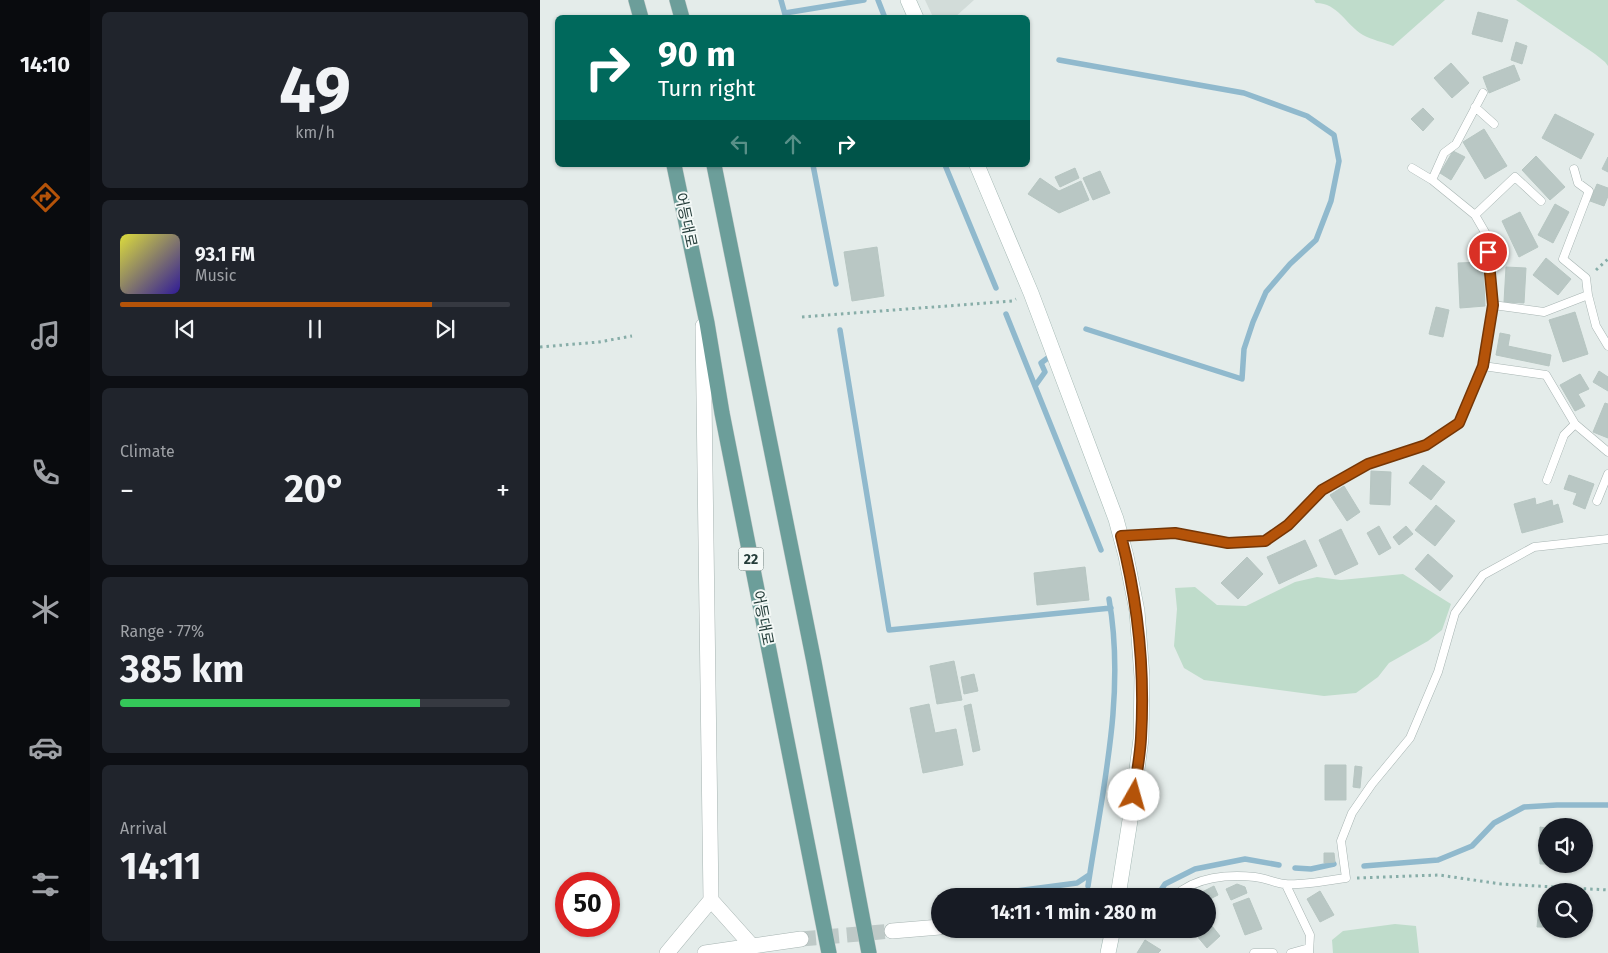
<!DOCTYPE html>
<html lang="en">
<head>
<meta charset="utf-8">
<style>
  :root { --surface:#171b24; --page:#20242c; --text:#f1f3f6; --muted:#9ea1a6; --line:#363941; --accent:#b45309 }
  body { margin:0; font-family:"Fira Sans","Noto Sans KR",sans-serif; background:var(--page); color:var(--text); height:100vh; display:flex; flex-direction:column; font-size:19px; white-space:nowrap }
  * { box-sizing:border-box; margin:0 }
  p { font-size:16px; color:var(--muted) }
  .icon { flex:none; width:28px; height:28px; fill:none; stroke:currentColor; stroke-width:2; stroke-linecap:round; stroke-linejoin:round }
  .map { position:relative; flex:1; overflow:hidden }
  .panel { display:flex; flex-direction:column; gap:12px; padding:12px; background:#0d0f14; width:450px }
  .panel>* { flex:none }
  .hud { position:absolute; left:15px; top:15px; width:475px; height:152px; border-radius:8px; box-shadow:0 1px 4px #0004; background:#00695c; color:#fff; overflow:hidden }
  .tools { position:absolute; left:998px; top:818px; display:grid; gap:10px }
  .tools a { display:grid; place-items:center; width:55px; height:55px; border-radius:50%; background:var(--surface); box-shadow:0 1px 4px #0004; font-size:25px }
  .speed { position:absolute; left:15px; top:872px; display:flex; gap:10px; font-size:25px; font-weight:700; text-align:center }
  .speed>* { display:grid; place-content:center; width:65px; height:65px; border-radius:50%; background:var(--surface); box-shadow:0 1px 4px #0004; line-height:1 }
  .speed .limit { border:8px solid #d22; background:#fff; color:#111 }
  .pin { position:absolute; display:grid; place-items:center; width:42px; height:42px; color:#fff; margin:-21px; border:2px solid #fff; border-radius:50%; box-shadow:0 1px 5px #0007 }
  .me { position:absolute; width:55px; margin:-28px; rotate:7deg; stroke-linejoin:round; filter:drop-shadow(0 0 4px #0008) }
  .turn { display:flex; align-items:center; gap:18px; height:105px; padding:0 20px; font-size:22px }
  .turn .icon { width:65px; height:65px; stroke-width:2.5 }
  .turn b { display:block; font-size:35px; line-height:42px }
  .lanes { display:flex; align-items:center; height:48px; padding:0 20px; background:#0003; justify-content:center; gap:25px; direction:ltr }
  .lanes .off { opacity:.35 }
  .big { font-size:38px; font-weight:700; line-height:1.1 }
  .panel .tile { flex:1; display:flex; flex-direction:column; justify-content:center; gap:8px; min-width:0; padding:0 18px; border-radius:8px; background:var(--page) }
  .panel .dial { align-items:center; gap:0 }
  .dial b { font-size:65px; line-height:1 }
  .song { display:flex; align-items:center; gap:15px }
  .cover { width:60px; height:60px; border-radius:8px; background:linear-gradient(135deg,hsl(60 70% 55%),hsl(250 70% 35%)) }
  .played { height:5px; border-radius:2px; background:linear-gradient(90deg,var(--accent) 80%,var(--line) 80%) }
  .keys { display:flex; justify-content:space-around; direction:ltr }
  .heat { display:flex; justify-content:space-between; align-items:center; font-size:28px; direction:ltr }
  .charge { height:8px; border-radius:4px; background:linear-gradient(90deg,#34c759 77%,var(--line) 0) }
  .trip { position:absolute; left:391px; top:888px; width:285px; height:50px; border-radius:25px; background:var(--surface); box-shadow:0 1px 4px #0004; font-weight:700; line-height:50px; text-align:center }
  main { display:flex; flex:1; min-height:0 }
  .tab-bar { display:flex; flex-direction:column; width:90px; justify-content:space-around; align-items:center; background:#090b0e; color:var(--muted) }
  .tab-bar .icon { width:35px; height:35px }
  .tab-bar .current { color:var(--accent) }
  .tab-bar b { font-size:22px; color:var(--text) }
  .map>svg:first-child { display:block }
</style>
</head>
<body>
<main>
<nav class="tab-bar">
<b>14:10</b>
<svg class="icon current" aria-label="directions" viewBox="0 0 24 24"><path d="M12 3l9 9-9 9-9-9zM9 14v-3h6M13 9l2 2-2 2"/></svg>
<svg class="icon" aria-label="music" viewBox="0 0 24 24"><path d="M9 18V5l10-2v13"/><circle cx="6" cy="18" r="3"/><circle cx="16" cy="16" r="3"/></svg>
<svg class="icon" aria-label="phone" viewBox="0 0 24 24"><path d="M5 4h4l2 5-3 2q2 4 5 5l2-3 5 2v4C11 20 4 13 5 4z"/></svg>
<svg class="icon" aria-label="climate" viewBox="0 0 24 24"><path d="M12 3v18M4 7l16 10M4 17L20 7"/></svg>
<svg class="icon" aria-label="car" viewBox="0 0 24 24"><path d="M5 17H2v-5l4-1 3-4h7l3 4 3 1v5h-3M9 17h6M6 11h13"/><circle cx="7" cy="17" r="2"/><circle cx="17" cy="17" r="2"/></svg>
<svg class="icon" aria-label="filters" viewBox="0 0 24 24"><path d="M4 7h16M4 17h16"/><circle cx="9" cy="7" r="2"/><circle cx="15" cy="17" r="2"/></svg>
</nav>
<section class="panel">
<div class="tile dial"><b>49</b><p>km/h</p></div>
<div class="tile">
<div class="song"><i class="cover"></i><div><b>93.1 FM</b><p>Music</p></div></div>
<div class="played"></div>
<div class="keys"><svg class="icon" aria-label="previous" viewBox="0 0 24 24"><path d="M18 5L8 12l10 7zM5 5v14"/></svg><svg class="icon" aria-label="pause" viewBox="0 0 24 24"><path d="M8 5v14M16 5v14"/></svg><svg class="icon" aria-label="next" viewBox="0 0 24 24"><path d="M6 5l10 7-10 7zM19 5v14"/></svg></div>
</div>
<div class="tile"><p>Climate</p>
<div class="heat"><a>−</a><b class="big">20°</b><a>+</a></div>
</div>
<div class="tile"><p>Range · 77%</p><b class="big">385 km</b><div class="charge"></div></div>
<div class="tile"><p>Arrival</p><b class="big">14:11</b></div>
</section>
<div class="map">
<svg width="1068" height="953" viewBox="0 0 1068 953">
  <rect width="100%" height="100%" fill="#e4ecea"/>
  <path fill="#d2dcd9" d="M 385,0 L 434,0 L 414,18 L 393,17 Z"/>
  <path fill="#bfdccb" d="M 774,0 L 905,0 L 853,46 C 843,42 832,40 823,35 C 806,25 798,3 776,3 Z
    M 976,0 L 1068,0 L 1068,66 L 1065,62 L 1055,54 Z
    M 863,574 L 911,604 L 902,630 L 888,641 L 849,663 L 838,677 L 816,693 L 784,696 L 664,680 L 644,668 L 634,646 L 637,609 L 635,588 L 655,587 L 677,605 L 706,606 L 755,582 L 777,577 L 801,580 Z
    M 855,924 L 876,926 L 879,953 L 793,953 L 792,940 L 803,931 Z"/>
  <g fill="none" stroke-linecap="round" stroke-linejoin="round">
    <path stroke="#90b9cd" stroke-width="5.5" d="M 241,0 L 246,18
      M 338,0 L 345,18
      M 245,13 L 324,0
      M 519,60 L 704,93 L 767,116 L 794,135 L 799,161 L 791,201 L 776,240 L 750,264 L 726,292 L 713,322 L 704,349 L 702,379 L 546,329
      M 273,165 L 296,284
      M 405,165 L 456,288
      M 466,314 L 561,550
      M 300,330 L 349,630 L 571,608
      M 495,386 L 505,372 L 501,363 L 509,357
      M 824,866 L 898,860 L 932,846 L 954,823 L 984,807 L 1017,805 L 1068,805
      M 755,868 L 771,869 L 794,864
      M 548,886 C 562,791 586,695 569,599
      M 447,895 L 537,883 L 549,875
      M 617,896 L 625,884 L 655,869 L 705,859 L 739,865"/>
  </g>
  <path fill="#b9c7c4" stroke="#b7c6c2" d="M 938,12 L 968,20 L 962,42 L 932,34 Z
    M 976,42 L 987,46 L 982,64 L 971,60 Z
    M 911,63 L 929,83 L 912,98 L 894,78 Z
    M 974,65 L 980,80 L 949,93 L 943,77 Z
    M 883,108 L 894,119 L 883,131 L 871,119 Z
    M 1015,114 L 1054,134 L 1041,159 L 1002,138 Z
    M 944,129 L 967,166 L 945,179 L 923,142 Z
    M 913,151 L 925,157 L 911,180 L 900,173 Z
    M 996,156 L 1025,187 L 1010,200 L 982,170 Z
    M 1068,157 L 1068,172 L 1062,169 Z
    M 535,168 L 539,178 L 520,187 L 515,177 Z
    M 560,171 L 570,193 L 553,200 L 543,178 Z
    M 500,178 L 519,191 L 541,181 L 549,200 L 519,213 L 488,194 Z
    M 1057,184 L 1068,188 L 1068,196 L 1064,206 L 1050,201 Z
    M 1015,204 L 1029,212 L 1013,243 L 998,235 Z
    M 980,212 L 998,247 L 979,257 L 962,221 Z
    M 337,247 L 344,296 L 312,301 L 304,252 Z
    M 1006,258 L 1031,279 L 1018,295 L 993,275 Z
    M 943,262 L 945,306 L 920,308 L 918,263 Z
    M 966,267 L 986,268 L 984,303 L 964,302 Z
    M 896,307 L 909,310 L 903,337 L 889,334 Z
    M 1035,312 L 1048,354 L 1023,362 L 1009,320 Z
    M 960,333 L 970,335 L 968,346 L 1011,355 L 1009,366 L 956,355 Z
    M 1059,371 L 1068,377 L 1068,391 L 1053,382 Z
    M 1040,374 L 1049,389 L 1038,394 L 1045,406 L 1035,411 L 1020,385 Z
    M 1065,403 L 1068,404 L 1068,438 L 1053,432 Z
    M 883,465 L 905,482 L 891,500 L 869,483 Z
    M 831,471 L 851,472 L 850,505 L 830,504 Z
    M 1029,475 L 1054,484 L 1045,509 L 1033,504 L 1037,493 L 1024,489 Z
    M 804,486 L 820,512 L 807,521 L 790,495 Z
    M 995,498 L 996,505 L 1012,500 L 1013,506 L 1018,504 L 1023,522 L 982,533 L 974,504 Z
    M 896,505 L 915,521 L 895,546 L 875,530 Z
    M 839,526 L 851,548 L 839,555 L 827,533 Z
    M 866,526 L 873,534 L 859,545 L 853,537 Z
    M 801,529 L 818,564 L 795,575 L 779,540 Z
    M 765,540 L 777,566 L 739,584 L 727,557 Z
    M 888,554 L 913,576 L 900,591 L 875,569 Z
    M 707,557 L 723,574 L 698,599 L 681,583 Z
    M 545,567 L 549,600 L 497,605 L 494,573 Z
    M 414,661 L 422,700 L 397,704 L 390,666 Z
    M 434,674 L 438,691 L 424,694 L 421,677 Z
    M 389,704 L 395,733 L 416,729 L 423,765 L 383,773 L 370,708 Z
    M 431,704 L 440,750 L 433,752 L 424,706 Z
    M 785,765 L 806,765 L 806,800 L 785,800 Z
    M 815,766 L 822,767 L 820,788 L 813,787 Z
    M 1000,827 L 1006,828 L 1006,864 L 1027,864 L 1000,864 Z
    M 784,853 L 794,853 L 795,862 L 784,863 Z
    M 697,884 L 705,887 L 707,893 L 691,900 L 686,889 Z
    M 674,886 L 678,895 L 668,900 L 668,896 L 664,896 L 662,892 Z
    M 780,891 L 794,915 L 780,922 L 767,899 Z
    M 709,898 L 722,929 L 705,935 L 693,904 Z
    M 999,907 L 1006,908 L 1006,927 L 997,927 Z
    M 668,921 L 680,936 L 667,948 L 652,930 L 668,929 Z
    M 605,940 L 621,950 L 618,953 L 597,953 Z"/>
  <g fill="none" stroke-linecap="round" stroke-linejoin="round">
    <path stroke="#bec9c7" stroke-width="15" stroke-dasharray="15 8" stroke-linecap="butt" d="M 261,939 L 352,931"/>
    <defs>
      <path id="lane" d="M 935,107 L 954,124
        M 1034,169 L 1038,183 L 1049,191 L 1023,259 L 1046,278 L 1048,295 L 1056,326 L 1068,346
        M 892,180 L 904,153 L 916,144 L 943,93
        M 935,215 L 975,177 L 1001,201
        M 953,305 L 1004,312 L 1048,295
        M 943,366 L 1006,375 L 1035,424 L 1068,452
        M 1007,480 L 1024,435 L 1035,424
        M 1057,501 L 1068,474
        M 581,536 L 635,533 L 688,543 L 725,541 L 748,525 L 782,490 L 828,464 L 886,445 L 919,423 L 943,366 L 953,305 L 946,234 L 935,215 L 892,180 L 872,168
        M 746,885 L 770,935 L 769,953
        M 635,896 C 655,877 688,874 715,877 C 725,878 735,883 745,884 C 759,886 790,880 806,878 L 801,841 L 812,813 L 832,784 L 870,738 L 898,672 L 915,613 L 943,575 L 994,547 L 1068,539
        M 714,953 L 733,953
        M 751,953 L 769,948"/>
      <path id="street" d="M 171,900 L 213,947
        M 352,931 L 400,927
        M 127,953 L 171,900 L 163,326
        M 165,953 L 261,939"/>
      <path id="secondary" d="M 368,0 L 376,18
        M 437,165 L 491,293 L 576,519 L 586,556 L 597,611 L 602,677 L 601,739 L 591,814 L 578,896
        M 568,953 L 573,929"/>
      <path id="primary" d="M 96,0 L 101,18
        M 137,0 L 142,18
        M 134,165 L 167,323 L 182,413 L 289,953
        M 174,165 L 274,662 L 329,953"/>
    </defs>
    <use href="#lane" stroke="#a7b4b2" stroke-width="9"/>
    <use href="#street" stroke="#a7b4b2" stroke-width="16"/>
    <use href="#secondary" stroke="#a3b7b3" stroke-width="16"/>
    <use href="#primary" stroke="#c2c9c8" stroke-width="16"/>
    <path stroke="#87ada8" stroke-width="3" stroke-dasharray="2.5 4" stroke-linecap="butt" d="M 1056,270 L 1068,259
      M 262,317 L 472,301 L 476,299
      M 0,347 L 59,342 L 92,336
      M 817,878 L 899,875 L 961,884 L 1068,890"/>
    <use href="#lane" stroke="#fff" stroke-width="8"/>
    <use href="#street" stroke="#fff" stroke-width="15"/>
    <use href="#secondary" stroke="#fff" stroke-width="15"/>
    <use href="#primary" stroke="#6c9e9a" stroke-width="15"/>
  </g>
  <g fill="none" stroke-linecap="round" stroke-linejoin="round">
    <defs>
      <path id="route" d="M 594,795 C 596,776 600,757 601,738 C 605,670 598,602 581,536 L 635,533 L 688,543 L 725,541 L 748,525 L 782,490 L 828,464 L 886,445 L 919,423 L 943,366 L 953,305 L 948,252"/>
    </defs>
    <use href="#route" stroke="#753606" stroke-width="12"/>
    <use href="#route" stroke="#b45309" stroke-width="9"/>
  </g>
  <g text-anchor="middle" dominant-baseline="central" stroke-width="4" stroke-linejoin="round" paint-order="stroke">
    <rect fill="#f4f9f7" stroke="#637573" stroke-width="1" x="198.5" y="547.5" width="25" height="23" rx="4"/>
    <g font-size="14" font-weight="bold" fill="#253d3a">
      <text x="211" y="559">22</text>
    </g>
    <g font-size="15" fill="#253d3a" stroke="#f4f9f7">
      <text transform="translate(146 220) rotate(78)">어등대로</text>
      <text transform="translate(223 618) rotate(79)">어등대로</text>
    </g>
  </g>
</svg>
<div class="tools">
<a><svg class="icon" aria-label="sound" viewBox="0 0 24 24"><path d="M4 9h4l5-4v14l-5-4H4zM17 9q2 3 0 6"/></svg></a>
<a><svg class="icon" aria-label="search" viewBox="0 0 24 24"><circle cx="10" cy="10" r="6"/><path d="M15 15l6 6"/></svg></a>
</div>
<div class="speed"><div class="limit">50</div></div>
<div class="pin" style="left:948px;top:252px;background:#d93025"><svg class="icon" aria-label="arrive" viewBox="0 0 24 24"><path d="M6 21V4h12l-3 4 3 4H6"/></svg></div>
<svg class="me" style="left:594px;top:795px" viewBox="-20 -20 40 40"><circle r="19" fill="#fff"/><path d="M0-13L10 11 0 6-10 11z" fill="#b45309"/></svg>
<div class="trip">14:11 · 1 min · 280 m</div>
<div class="hud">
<div class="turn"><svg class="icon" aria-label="right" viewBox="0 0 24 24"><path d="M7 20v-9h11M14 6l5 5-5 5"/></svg><div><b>90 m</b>Turn right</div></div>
<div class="lanes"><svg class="icon off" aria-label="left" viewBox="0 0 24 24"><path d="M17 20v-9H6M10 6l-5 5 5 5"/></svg><svg class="icon off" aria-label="ahead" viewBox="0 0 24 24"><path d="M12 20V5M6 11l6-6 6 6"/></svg><svg class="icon" aria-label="right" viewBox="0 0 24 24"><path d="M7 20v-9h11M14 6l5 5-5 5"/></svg></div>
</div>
</div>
</main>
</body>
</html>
